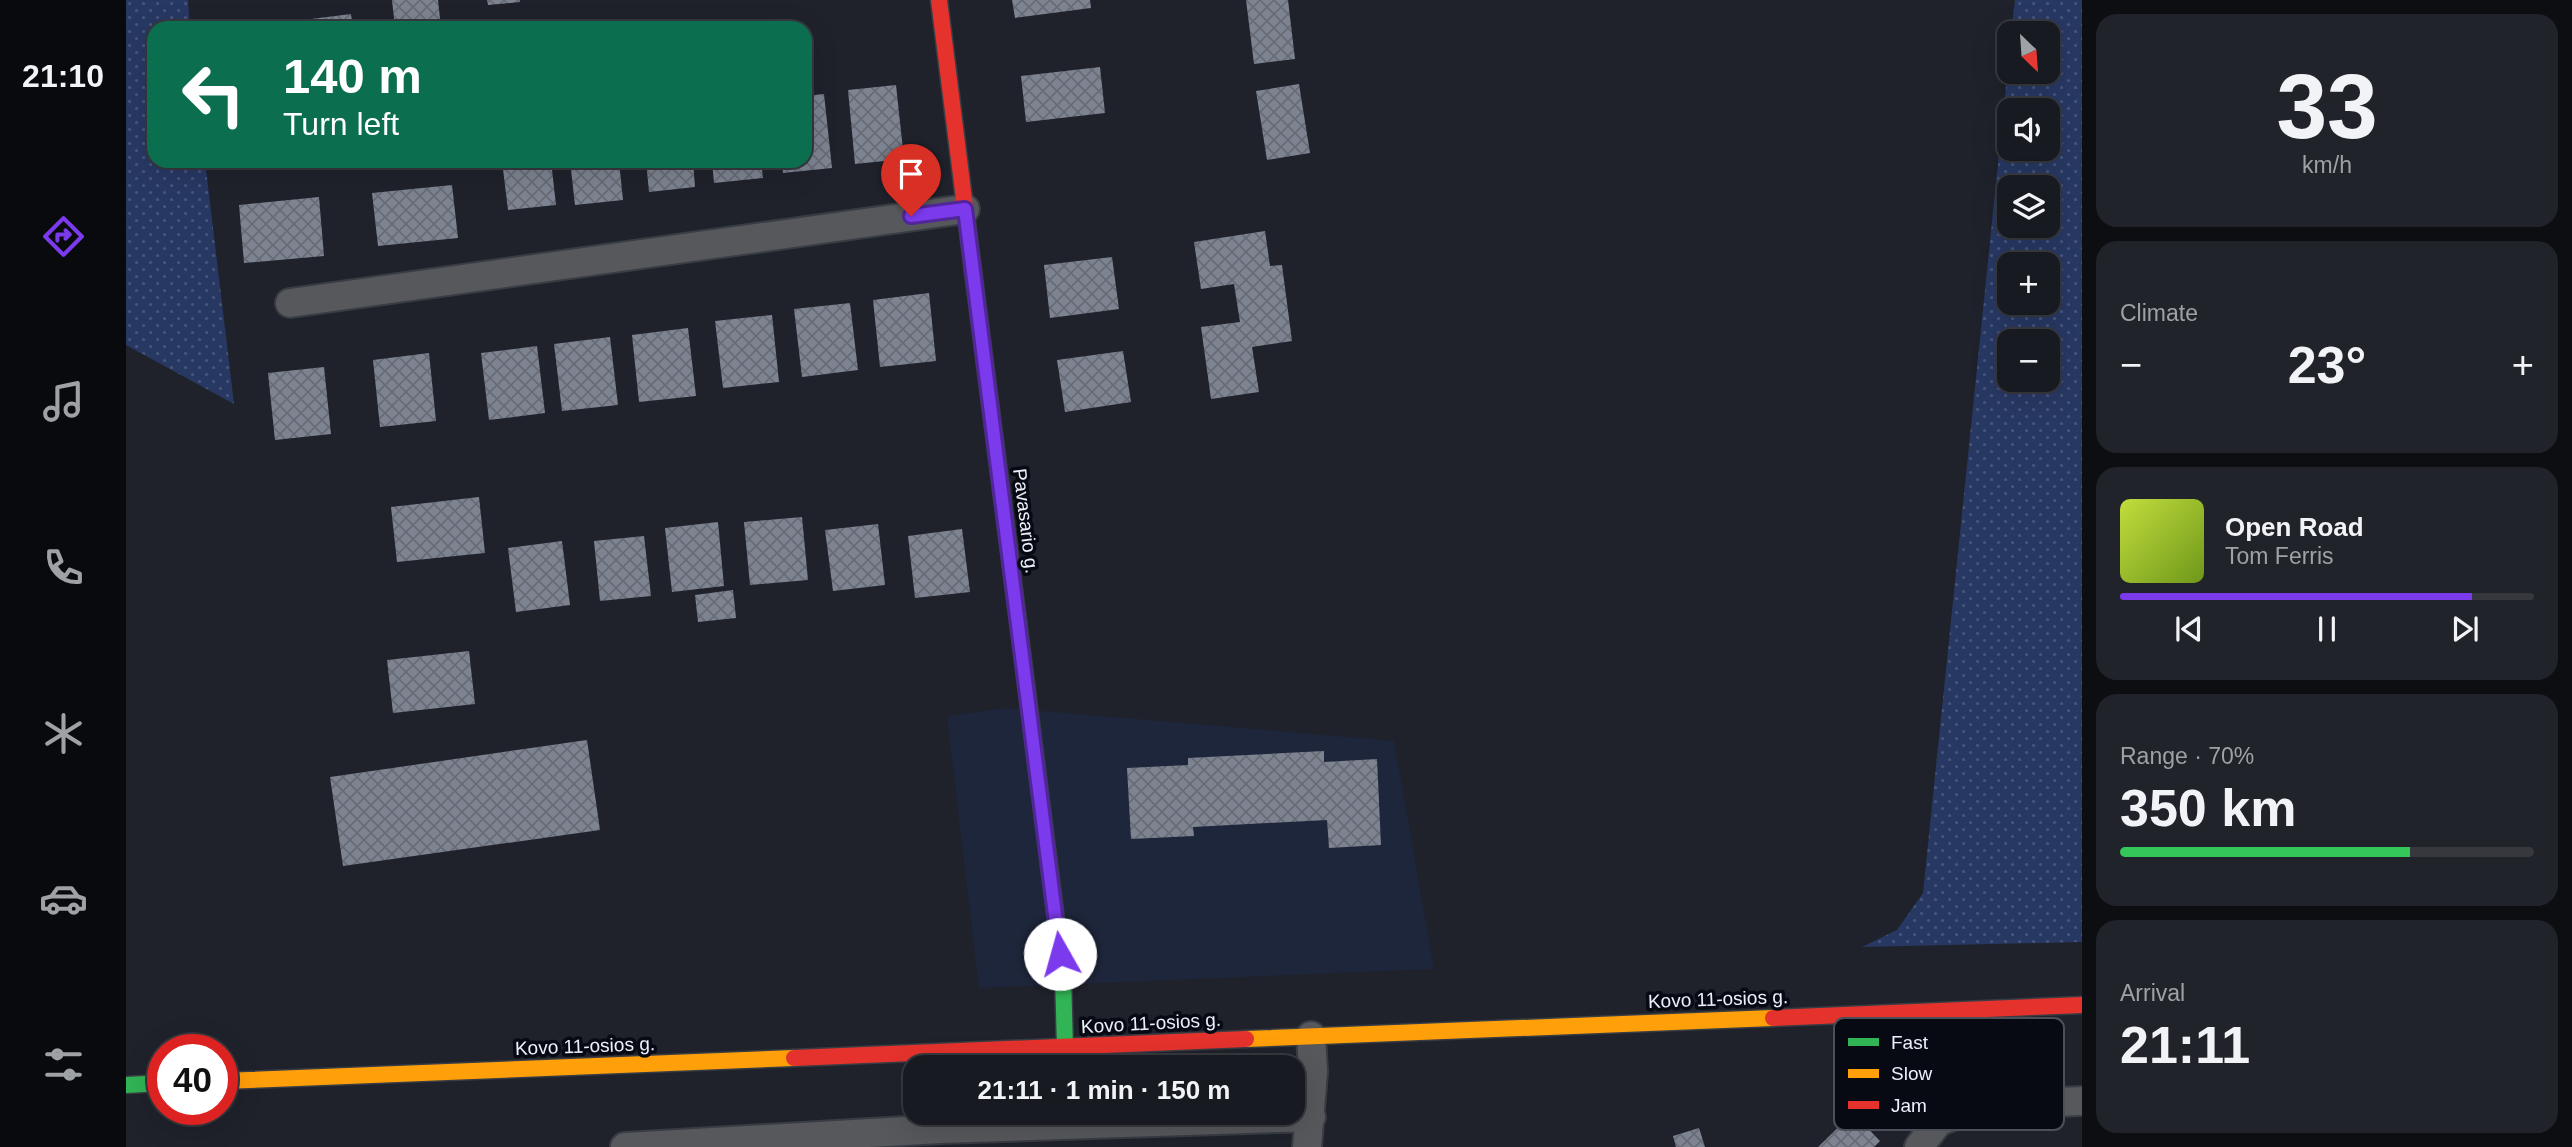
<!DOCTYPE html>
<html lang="en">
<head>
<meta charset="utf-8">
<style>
  :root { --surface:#171a20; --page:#202329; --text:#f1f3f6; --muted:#9ea1a5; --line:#36383e; --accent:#7c3aed }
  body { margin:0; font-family:Arial,sans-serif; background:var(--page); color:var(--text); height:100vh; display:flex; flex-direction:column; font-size:26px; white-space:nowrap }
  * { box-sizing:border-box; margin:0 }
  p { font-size:23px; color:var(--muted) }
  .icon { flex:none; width:38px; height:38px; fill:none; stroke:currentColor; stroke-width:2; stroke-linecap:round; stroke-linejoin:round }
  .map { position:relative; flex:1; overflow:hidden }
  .drawer { display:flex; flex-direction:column; gap:14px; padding:14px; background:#0d0e12; width:490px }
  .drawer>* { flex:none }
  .guide { position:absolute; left:21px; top:21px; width:665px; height:147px; border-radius:21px; box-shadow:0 7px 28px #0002,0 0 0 2px var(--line); background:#0b6e4f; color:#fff; overflow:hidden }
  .needle { width:46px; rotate:155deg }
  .buttons { position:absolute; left:1871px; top:21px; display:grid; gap:14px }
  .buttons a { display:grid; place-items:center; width:63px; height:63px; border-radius:14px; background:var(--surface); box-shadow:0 7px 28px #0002,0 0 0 2px var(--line); font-size:35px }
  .speed { position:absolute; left:21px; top:1034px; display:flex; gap:14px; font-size:35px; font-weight:700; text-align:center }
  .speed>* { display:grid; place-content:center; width:91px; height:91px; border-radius:50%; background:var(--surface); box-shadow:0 7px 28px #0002,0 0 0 2px var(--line); line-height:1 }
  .speed .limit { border:10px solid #d22; background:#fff; color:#111 }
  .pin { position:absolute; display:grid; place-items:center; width:60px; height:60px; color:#fff; margin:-72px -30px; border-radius:50% 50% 50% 0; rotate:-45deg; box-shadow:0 0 7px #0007 }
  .pin .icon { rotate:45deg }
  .me { position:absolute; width:77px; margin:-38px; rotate:353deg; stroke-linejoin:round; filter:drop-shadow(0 0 5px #0008) }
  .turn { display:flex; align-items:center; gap:24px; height:147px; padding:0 21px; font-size:32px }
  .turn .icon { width:91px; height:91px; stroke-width:2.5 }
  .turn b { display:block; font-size:49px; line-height:60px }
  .big { font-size:52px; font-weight:700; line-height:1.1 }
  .drawer .tile { flex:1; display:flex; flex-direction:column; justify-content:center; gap:10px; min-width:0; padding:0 24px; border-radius:21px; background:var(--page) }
  .drawer .dial { align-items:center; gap:0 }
  .dial b { font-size:91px; line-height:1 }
  .song { display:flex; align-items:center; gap:21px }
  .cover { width:84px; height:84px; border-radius:10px; background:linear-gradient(135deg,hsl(70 70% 55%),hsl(80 70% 35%)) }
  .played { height:7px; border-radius:4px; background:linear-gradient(90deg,var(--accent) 85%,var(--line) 85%) }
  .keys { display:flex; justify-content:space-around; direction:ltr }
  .heat { display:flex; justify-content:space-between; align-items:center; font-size:38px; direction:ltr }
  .charge { height:10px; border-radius:5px; background:linear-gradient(90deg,#34c759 70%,var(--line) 0) }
  .trip { position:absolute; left:777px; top:1055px; width:402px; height:70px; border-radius:21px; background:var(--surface); box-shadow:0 7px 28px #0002,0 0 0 2px var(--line); font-weight:700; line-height:70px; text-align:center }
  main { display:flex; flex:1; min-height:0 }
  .dock { display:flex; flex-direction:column; width:126px; justify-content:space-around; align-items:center; background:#090a0d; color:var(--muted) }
  .dock .icon { width:49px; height:49px }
  .dock .on { color:var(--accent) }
  .dock b { font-size:32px; color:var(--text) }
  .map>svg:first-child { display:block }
</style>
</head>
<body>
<main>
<nav class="dock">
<b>21:10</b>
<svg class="icon on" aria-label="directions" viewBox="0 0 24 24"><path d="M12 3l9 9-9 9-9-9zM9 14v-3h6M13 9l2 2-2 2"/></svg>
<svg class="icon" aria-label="music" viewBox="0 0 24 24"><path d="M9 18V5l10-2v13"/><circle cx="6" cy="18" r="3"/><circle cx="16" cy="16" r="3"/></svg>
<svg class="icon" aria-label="phone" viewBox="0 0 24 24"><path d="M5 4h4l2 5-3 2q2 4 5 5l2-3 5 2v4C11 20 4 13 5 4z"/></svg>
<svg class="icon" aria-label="climate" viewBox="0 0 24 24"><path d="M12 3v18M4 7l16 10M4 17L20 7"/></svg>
<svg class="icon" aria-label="car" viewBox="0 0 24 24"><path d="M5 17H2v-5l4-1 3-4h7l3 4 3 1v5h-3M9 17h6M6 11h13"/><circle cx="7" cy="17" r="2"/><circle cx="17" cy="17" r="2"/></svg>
<svg class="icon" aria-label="filters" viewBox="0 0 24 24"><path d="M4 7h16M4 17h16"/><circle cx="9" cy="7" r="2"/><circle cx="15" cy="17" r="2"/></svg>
</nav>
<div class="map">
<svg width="1956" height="1147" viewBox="0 0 1956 1147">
  <defs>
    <pattern id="grass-dots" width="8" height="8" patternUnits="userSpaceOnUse" patternTransform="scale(1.75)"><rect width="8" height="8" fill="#273863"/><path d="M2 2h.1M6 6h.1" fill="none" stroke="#46557a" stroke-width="1.8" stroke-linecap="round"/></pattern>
    <pattern id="building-cross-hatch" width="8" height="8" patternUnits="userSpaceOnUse" patternTransform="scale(1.75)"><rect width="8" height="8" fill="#7d8391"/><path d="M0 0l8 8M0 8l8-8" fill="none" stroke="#676b75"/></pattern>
  </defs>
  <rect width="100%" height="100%" fill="#1f222b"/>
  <path fill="#1e263b" d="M 881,708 L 1268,741 L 1308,969 L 853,988 L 821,716 Z"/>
  <path fill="url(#grass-dots)" fill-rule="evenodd" d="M 0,0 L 62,0 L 64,28 L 28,28 L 28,161 L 79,161 L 108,404 L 0,345 Z
    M 1889,0 L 1956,0 L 1956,942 L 1736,947 L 1771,930 L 1797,893 L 1883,57 L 1883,72 L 1922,72 L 1922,33 L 1885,33 ZM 1883,110 L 1922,110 L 1922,149 L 1883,149 ZM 1883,187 L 1922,187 L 1922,226 L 1883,226 ZM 1883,264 L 1922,264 L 1922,303 L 1883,303 ZM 1883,341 L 1922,341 L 1922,380 L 1883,380 Z"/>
  <path fill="url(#building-cross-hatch)" d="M 266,0 L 312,0 L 315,28 L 269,28 Z
    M 361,0 L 394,0 L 394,2 L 362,5 Z
    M 886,0 L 964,0 L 965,8 L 889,18 Z
    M 1120,0 L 1162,0 L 1169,59 L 1128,64 Z
    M 225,14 L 227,28 L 178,28 L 177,20 Z
    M 974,67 L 979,113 L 900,122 L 895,76 Z
    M 1173,84 L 1184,153 L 1141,160 L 1130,91 Z
    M 770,85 L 778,159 L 729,164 L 722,90 Z
    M 698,94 L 706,168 L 657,173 L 656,161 L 679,161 L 679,96 Z
    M 376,161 L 425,161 L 430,205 L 382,210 Z
    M 444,161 L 493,161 L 497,200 L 449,205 Z
    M 520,161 L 567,161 L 569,187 L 523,192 Z
    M 586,161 L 635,161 L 637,178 L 588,183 Z
    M 326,185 L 332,238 L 252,246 L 246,193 Z
    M 193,197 L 198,256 L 118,263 L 113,205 Z
    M 1139,231 L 1144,266 L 1156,265 L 1166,341 L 1126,347 L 1133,392 L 1085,399 L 1075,327 L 1114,322 L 1108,284 L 1075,289 L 1068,242 Z
    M 986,257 L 993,309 L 924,318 L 918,265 Z
    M 803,293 L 810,361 L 754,367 L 747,300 Z
    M 724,303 L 732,370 L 676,377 L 668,309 Z
    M 646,315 L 653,382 L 597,388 L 589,321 Z
    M 562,328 L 570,396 L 513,402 L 506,335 Z
    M 484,337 L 492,405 L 436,411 L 428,344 Z
    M 411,346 L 419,413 L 363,420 L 355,353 Z
    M 997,351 L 1005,402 L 939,412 L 931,360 Z
    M 303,353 L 310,421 L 254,427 L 247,360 Z
    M 198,367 L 205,434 L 149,440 L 142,373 Z
    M 353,497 L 359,553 L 271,562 L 265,507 Z
    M 676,517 L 682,580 L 624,585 L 618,522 Z
    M 592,522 L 598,586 L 546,592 L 539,528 Z
    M 752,524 L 759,585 L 707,591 L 699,530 Z
    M 836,529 L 844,592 L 789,598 L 782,536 Z
    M 518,536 L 525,596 L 474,601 L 468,541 Z
    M 436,541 L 444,605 L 390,612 L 382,548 Z
    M 607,590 L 610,618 L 572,622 L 569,595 Z
    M 343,651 L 349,704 L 267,713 L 261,660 Z
    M 461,740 L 474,830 L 217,866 L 204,777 Z
    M 1198,751 L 1198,762 L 1251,759 L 1255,845 L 1203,848 L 1201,820 L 1067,827 L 1068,836 L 1005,839 L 1001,768 L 1062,765 L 1062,758 Z
    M 1727,1113 L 1754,1141 L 1748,1147 L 1692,1147 Z
    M 1573,1128 L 1579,1147 L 1550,1147 L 1547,1136 Z"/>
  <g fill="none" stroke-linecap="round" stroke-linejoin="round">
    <defs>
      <path id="street" d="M 164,303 L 839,209
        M 499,1147 L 814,1129 L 1185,1117
        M 1181,1147 L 1187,1072 L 1185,1036
        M 1793,1147 L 1812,1122 L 1849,1106 L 1956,1101"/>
      <path id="fast" d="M 892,621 L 937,975 L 939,1048
        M 0,1085 L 37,1083"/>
      <path id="slow" d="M 847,271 L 892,621
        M 1120,1039 L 1647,1018
        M 96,1081 L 668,1058"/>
      <path id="jam" d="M 813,0 L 847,271
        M 1647,1018 L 1956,1005
        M 668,1058 L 1120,1039"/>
    </defs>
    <use href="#street" stroke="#383c43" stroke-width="32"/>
    <use href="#fast" stroke="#383c43" stroke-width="19"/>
    <use href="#slow" stroke="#383c43" stroke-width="19"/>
    <use href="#jam" stroke="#383c43" stroke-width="19"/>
    <use href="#street" stroke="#56585c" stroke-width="28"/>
    <use href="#fast" stroke="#30b455" stroke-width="16"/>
    <use href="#slow" stroke="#ff9f0a" stroke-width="16"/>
    <use href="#jam" stroke="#e5322d" stroke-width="16"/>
  </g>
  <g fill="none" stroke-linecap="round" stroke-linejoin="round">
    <defs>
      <path id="route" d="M 785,216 L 839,209 L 934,954"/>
    </defs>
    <use href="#route" stroke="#51269a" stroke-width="18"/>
    <use href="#route" stroke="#7c3aed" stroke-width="12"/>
  </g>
  <g text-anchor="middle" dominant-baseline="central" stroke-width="7" stroke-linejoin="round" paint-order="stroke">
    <g font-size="19" fill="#ebf0fb" stroke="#070a12">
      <text transform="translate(900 521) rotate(83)">Pavasario g.</text>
      <text transform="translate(1592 999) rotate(-2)">Kovo 11-osios g.</text>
      <text transform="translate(1025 1023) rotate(-3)">Kovo 11-osios g.</text>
      <text transform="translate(459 1046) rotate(-2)">Kovo 11-osios g.</text>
    </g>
  </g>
  <rect x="1708" y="1018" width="230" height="112" rx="10" fill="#070a12" stroke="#4b4f58" stroke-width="2"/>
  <rect x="1722" y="1038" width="31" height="8" fill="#30b455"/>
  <rect x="1722" y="1069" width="31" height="9" fill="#ff9f0a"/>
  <rect x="1722" y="1101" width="31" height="8" fill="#e5322d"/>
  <g font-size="19" fill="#ebf0fb">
    <text x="1765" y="1049">Fast</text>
    <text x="1765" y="1080">Slow</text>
    <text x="1765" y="1112">Jam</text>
  </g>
</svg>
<div class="buttons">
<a><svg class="needle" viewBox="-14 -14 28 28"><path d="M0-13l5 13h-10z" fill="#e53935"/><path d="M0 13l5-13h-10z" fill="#9ea1a5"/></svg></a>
<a><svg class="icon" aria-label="sound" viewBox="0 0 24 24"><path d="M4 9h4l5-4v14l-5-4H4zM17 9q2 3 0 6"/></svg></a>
<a><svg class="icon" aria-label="layers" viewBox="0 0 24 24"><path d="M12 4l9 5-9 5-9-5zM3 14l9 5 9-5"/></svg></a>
<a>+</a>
<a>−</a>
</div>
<div class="speed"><div class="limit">40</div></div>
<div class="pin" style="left:785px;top:216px;background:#d93025"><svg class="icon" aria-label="arrive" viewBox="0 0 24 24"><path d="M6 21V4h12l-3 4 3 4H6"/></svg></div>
<svg class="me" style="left:934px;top:954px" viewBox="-20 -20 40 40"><circle r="19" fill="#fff"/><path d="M0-13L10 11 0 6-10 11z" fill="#7c3aed"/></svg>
<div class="trip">21:11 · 1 min · 150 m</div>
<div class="guide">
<div class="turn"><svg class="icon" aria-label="left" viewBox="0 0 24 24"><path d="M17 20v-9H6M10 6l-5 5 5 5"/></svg><div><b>140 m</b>Turn left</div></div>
</div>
</div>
<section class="drawer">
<div class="tile dial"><b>33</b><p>km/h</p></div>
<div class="tile"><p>Climate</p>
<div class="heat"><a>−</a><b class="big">23°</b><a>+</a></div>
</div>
<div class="tile">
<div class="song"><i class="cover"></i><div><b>Open Road</b><p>Tom Ferris</p></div></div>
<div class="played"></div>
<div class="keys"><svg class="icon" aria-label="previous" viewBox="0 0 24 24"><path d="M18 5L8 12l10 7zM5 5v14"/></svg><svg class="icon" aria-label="pause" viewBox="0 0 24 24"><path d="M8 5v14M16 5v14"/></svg><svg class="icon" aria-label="next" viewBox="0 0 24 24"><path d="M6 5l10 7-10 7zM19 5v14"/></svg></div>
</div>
<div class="tile"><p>Range · 70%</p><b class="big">350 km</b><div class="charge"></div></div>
<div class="tile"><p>Arrival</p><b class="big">21:11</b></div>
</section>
</main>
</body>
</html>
